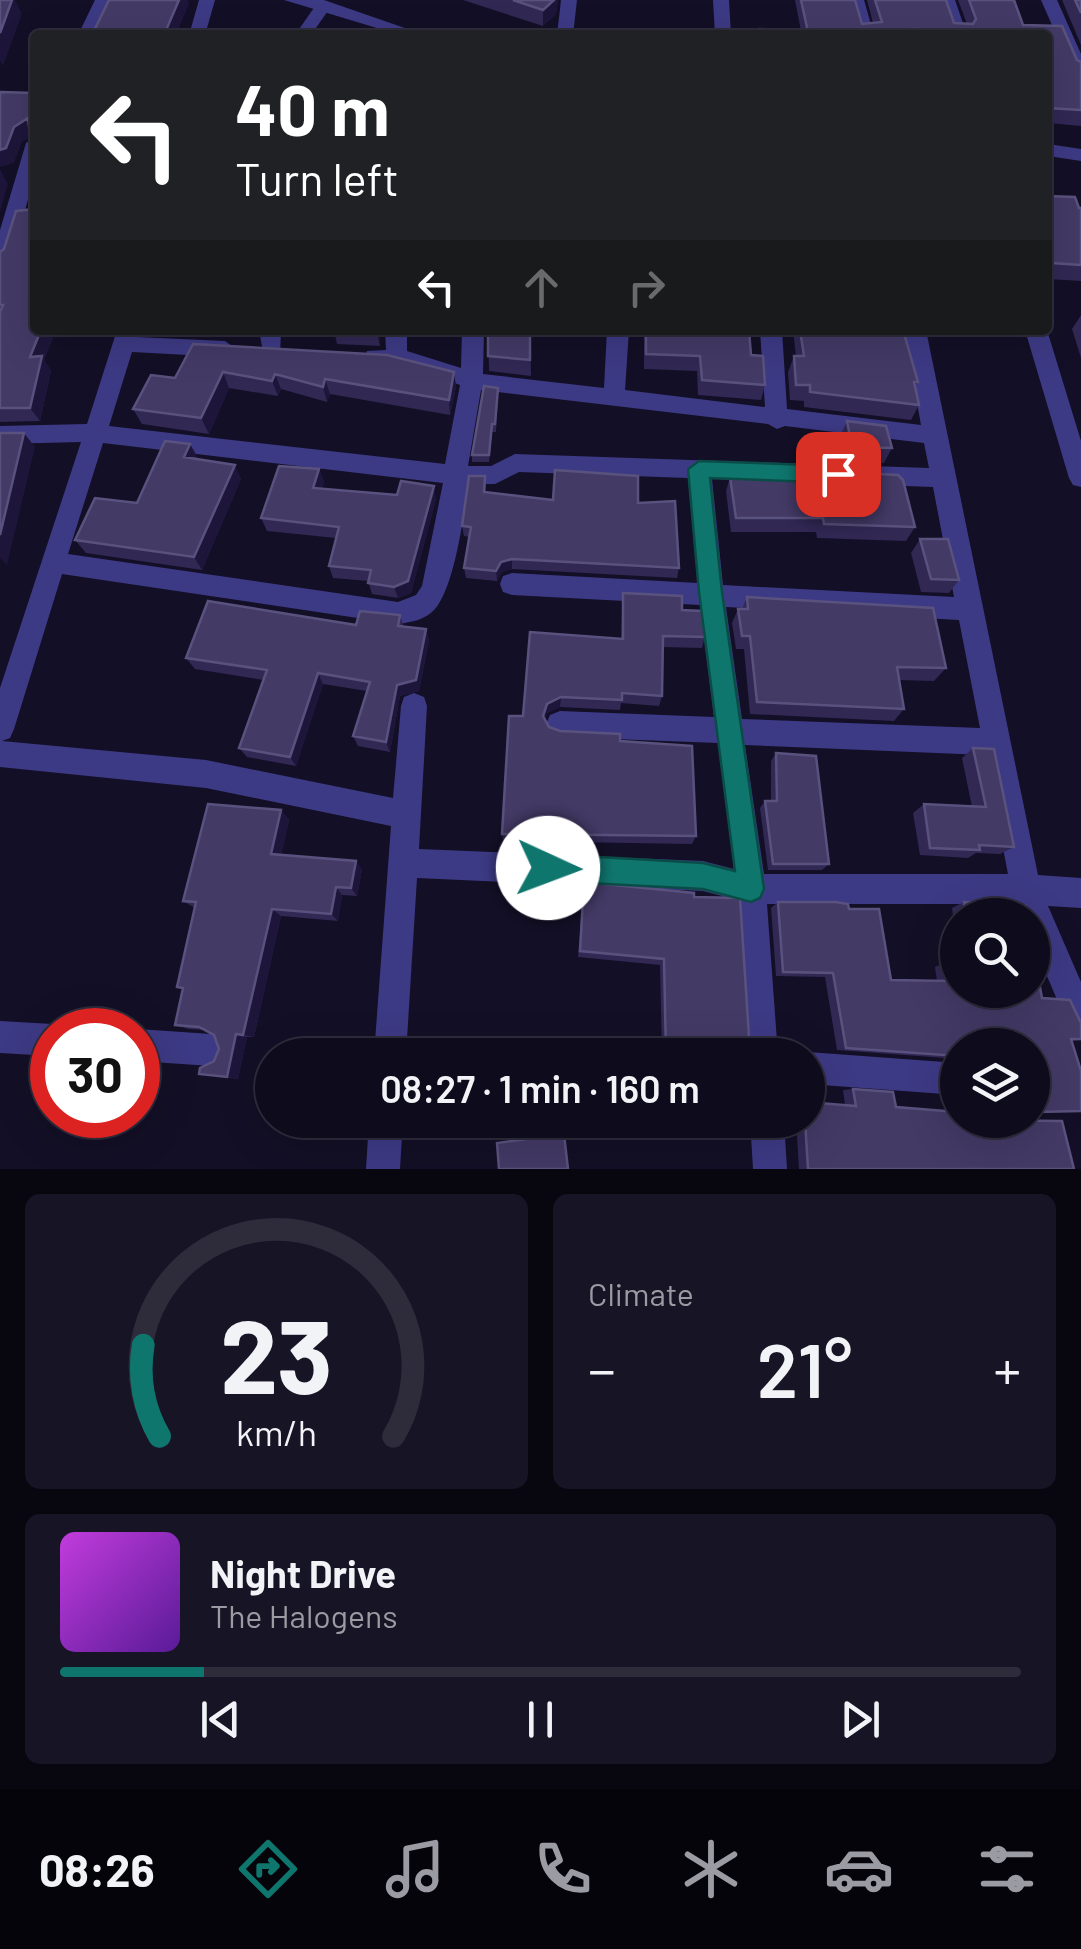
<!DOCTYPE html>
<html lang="en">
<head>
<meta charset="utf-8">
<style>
  :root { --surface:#0e0b1c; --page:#171425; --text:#f1f3f6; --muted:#9b9ba3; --line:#2e2b3b; --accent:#0f766e }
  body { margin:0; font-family:Barlow,sans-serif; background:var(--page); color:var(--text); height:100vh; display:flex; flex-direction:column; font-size:38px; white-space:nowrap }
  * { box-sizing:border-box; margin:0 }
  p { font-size:32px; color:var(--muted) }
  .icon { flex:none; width:55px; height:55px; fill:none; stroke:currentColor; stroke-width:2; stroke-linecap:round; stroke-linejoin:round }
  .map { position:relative; height:1169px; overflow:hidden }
  .panel { display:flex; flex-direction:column; gap:25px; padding:25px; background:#08060f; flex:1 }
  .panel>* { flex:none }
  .hud { position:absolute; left:30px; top:30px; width:1022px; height:305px; border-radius:10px; box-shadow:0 10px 40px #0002,0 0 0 2px var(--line); background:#202124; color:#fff; overflow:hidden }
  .tools { position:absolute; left:940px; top:898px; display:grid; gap:20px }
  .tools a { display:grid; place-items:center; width:110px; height:110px; border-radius:50%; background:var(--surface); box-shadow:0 10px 40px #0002,0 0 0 2px var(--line); font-size:50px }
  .speed { position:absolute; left:30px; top:1008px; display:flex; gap:20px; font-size:50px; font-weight:700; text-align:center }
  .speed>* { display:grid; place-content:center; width:130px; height:130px; border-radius:50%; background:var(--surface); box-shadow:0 10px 40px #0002,0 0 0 2px var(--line); line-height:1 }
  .speed .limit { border:15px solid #d22; background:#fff; color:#111 }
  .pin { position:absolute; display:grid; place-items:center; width:85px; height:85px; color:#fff; margin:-42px; border-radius:20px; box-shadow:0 5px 15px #0006 }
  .me { position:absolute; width:110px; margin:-55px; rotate:92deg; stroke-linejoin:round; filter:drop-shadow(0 0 8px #0008) }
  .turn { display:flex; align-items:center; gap:35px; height:210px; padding:0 40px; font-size:45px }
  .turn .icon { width:130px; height:130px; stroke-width:2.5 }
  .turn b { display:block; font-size:70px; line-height:85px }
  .lanes { display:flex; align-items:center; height:95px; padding:0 40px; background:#0003; justify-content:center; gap:50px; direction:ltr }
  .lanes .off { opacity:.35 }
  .big { font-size:75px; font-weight:600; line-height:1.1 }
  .panel .widget { flex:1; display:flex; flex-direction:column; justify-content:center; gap:15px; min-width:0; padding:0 35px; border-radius:15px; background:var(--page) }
  .panel .dial { align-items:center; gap:0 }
  .dial svg { height:260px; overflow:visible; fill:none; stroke:var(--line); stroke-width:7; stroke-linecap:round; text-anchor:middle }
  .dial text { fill:var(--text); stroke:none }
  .song { display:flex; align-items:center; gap:30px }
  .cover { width:120px; height:120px; border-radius:15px; background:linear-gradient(135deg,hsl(290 70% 55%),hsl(270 70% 35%)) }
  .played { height:10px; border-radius:5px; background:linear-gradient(90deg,var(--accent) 15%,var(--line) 15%) }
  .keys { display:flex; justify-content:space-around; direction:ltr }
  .heat { display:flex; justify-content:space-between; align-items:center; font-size:55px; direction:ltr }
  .panel .tiles { flex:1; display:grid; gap:25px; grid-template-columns:1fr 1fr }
  .widget:last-child { grid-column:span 2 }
  .trip { position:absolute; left:255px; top:1038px; width:570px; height:100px; border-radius:50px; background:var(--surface); box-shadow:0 10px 40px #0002,0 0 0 2px var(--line); font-weight:600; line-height:100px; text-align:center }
  .tab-bar { display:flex; height:160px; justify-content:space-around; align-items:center; background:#06040b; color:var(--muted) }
  .tab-bar .icon { width:70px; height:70px }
  .tab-bar .active { color:var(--accent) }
  .tab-bar b { font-size:45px; color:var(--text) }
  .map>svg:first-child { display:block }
</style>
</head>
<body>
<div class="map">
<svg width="1081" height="1169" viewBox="0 0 1081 1169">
  <rect width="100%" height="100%" fill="#130f26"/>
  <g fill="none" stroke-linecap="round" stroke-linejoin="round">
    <path fill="#3d3a85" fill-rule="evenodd" d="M 95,0 L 111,0 L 94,35 L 78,35 Z
      M 199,0 L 215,0 L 205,35 L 189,35 Z
      M 561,0 L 577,0 L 573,35 L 557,35 Z
      M 713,0 L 729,0 L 731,35 L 715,35 Z
      M 848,0 L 864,0 L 874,35 L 858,35 Z
      M 939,0 L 955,0 L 967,35 L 951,35 Z
      M 1041,0 L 1057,0 L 1081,54 L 1081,78 L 1073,73 Z
      M 318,2 L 332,5 L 311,35 L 295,35 Z
      M 35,137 L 35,175 L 10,263 L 0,270 L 0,230 L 26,143 Z
      M 117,330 L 139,330 L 136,337 L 225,341 L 236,349 L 225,357 L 132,352 L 109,426 L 445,464 L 460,385 L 415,368 L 367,363 L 364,357 L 367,351 L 386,350 L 385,330 L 407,330 L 407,351 L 461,368 L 462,330 L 484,330 L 483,374 L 604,388 L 607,330 L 629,330 L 625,390 L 765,407 L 760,330 L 782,330 L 787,409 L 921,425 L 904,330 L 926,330 L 1038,875 L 1081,878 L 1081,908 L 1048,906 L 1081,982 L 1081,1035 L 1070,1030 L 1032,941 L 1032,915 L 1022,915 L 1017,904 L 767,904 L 778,1055 L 746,1055 L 737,900 L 703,891 L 417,878 L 406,1055 L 374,1055 L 391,826 L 206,788 L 0,767 L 0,688 L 81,442 L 0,444 L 0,426 L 87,424 ZM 481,390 L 768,424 L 777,429 L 785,426 L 924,443 L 929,468 L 515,454 L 491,466 L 468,466 ZM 103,443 L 443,483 L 422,586 L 416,595 L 398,602 L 68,554 ZM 519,472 L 688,478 L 698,583 L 512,573 L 503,576 L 500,584 L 503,592 L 512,595 L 700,605 L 714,717 L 560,711 L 550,715 L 546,724 L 550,733 L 560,737 L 718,743 L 734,869 L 703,861 L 419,849 L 427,706 L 424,697 L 414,693 L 404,697 L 401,706 L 393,798 L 206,760 L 2,741 L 10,738 L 14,729 L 62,574 L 398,624 C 412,622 425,620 435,609 C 454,587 465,514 467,484 L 495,484 ZM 712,479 L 933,487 L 954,597 L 723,585 ZM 726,607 L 959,620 L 980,728 L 742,719 ZM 745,745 L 985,755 L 1008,874 L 764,874 Z
      M 259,330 L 281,330 L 280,357 L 264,357 Z
      M 1025,330 L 1047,330 L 1081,441 L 1081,487 L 1073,485 L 1069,478 Z
      M 0,1021 L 52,1024 L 64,1030 L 52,1030 L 52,1056 L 0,1053 Z
      M 138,1029 L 211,1034 L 222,1039 L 227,1050 L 222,1061 L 211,1066 L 138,1061 Z
      M 808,1052 L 958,1063 L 958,1095 L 808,1084 L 808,1055 L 800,1055 Z
      M 369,1120 L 403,1120 L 400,1169 L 366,1169 Z
      M 750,1120 L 784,1120 L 787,1169 L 753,1169 Z"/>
    <path fill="#3d3a85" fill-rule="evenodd" d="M 284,0 L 324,0 L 425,35 L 400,35 Z
      M 1048,144 L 1081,149 L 1081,161 L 1048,156 Z"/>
  </g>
  <path fill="#312854" d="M 463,0 L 558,0 L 556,14 L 543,26 Z
    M 795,0 L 855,0 L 862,24 L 873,23 L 867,0 L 946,0 L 954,23 L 967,24 L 958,0 L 1014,0 L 1023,25 L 1062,26 L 1077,60 L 1081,62 L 1081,126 L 1048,123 L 1048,35 L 759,35 L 760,29 L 801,31 Z
    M 1062,0 L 1081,0 L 1081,45 Z
    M 1048,196 L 1081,208 L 1081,281 L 1048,279 Z
    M 0,252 L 35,330 L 56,330 L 44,360 L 51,371 L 40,421 L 0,422 Z
    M 1081,315 L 1081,358 L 1072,329 Z
    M 334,330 L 380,330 L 380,346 L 337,344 Z
    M 488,330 L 538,330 L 530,330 L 531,376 L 489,371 Z
    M 644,330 L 749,330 L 751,355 L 765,385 L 761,400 L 698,395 L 697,371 L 644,369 Z
    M 793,330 L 903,330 L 918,382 L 915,387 L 919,405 L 911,420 L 804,407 L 804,401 L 790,400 L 788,372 L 794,356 L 796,356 Z
    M 193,344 L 454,372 L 456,387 L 450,415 L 330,394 L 327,402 L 281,389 L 278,396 L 229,388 L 209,434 L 142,424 L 133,409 L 175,378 Z
    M 498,396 L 496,432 L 492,432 L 489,462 L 472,462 L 472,455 Z
    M 847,421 L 892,448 L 884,463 L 845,461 L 840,436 Z
    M 190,444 L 197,459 L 241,479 L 202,570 L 86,553 L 75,540 L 137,503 Z
    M 319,469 L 324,482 L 322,489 L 436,499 L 411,593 L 398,598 L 372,594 L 368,581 L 333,578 L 329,566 L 336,538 L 267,531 L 261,518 Z
    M 858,473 L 915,527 L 906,541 L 817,538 L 816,532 L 731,532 L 726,491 L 730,477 L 855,480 Z
    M 485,476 L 486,492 L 553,500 L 638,503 L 679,568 L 677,578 L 512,569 L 502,572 L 497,581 L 466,578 L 464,568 L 469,537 L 464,536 L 462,526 Z
    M 920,539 L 959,580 L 949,593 L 921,592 L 911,553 Z
    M 623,593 L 682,610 L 705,637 L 702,648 L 663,647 L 662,696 L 659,706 L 621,703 L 620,710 L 560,707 L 547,713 L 545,719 L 549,727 L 560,731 L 620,741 L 696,836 L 692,844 L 503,841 L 502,834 L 523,716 L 621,639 L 622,605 Z
    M 747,597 L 946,668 L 934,681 L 899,680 L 904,709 L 894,721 L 750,714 L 744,649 L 736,649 L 732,623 L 738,609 L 742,609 Z
    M 400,615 L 404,627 L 426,629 L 429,641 L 419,691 L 400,696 L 390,752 L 358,746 L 353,736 L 367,691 L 323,684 L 296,766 L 247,757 L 239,748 L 264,680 L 195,669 L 186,658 L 356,625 Z
    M 973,748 L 1014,847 L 1000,854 L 976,853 L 968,858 L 920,855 L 913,813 L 924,804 L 972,807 L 962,758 Z
    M 776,753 L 829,864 L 822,870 L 768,870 L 760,808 L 765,801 L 771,801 L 771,761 Z
    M 281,810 L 289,820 L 281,855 L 362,869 L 357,896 L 342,895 L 338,921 L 281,916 L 254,1037 L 247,1037 L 238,1079 L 199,1074 L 214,1061 L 219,1049 L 214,1035 L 205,1030 L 188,1029 L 175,1025 L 182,989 L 177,987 L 195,908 L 183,901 Z
    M 584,882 L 694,897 L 750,1053 L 757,1055 L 662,1055 L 660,965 L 578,957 Z
    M 778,902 L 849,909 L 891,980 L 937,981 L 935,967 L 947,962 L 1042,998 L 1081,1023 L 1081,1040 L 1072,1041 L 1081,1111 L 1032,1112 L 1032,1045 L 958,1045 L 958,1059 L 837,1050 L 825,977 L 776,976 L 771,908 Z
    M 964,902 L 1027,915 L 958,915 L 958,953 L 952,908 Z
    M 853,1089 L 896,1107 L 958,1120 L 1074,1169 L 799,1169 L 796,1120 L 808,1120 L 845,1105 L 843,1090 Z"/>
  <path fill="#1d163a" d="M 12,0 L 15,0 L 22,14 L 3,66 L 0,61 L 0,33 Z
    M 179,0 L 188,0 L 189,4 L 176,35 L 164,35 Z
    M 554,0 L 558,0 L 556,14 L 543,26 L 543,10 Z
    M 28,118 L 35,134 L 22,142 L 14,163 L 0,167 L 0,150 L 14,127 Z
    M 0,169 L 8,184 L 0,212 Z
    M 41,330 L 56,330 L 44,360 L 51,371 L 40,421 L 30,408 L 30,357 Z
    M 376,330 L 380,330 L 380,346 Z
    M 223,372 L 229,388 L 209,434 L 201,418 Z
    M 454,372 L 456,387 L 450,415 L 449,400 Z
    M 275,374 L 281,389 L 278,396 L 272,381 Z
    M 325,379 L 330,394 L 327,402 L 323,387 Z
    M 24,433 L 35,447 L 7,565 L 0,558 L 0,535 Z
    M 190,444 L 198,458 L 192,471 L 184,457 Z
    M 235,465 L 241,479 L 202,570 L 194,557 Z
    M 319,469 L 324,482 L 318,501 L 313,488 Z
    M 434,486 L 436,499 L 411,593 L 398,598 L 394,587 Z
    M 512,559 L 512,569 L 502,572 L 497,581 L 496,571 L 501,562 Z
    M 426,629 L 429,641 L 419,691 L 400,696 L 390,752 L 386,742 L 397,685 Z
    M 318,673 L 323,684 L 296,766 L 290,757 Z
    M 561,697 L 560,707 L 547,713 L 543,726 L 543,716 L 547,704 Z
    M 281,810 L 289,820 L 280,863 L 271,854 Z
    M 356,861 L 362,869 L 357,896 L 351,888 Z
    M 336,887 L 342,895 L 338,921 L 331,914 Z
    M 272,909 L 281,916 L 254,1037 L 243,1035 Z
    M 236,1034 L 247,1037 L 238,1079 L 227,1077 Z"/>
  <path fill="#433a66" stroke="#5a527e" stroke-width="2.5" d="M 0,0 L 12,0 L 0,33 Z
    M 109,0 L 179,0 L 164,35 L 92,35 Z
    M 513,0 L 554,0 L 543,10 Z
    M 801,0 L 855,0 L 862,24 L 882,22 L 875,0 L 946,0 L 954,23 L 973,24 L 976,19 L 969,0 L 1014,0 L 1023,25 L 1062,26 L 1077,60 L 1081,62 L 1081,110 L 1048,108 L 1048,35 L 920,35 L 919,29 L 912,29 L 912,35 L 761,35 L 760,29 L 808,32 Z
    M 1075,0 L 1081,0 L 1081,13 Z
    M 248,31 L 354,33 L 353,35 L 247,35 Z
    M 0,92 L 35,93 L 35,143 L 31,143 L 28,118 L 14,127 L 6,148 L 0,150 Z
    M 1048,196 L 1075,197 L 1079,208 L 1081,208 L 1081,265 L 1052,263 L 1048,248 Z
    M 35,209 L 35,330 L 41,330 L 30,357 L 42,356 L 30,408 L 0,408 L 0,312 L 3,305 L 0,305 L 0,252 L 4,249 L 16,211 Z
    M 488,330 L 530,330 L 530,360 L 488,356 Z
    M 646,330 L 749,330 L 751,355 L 763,356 L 765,385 L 702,380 L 700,356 L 646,354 Z
    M 800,330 L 903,330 L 918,382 L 914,382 L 919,405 L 810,392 L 810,385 L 796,385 L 794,356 L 804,356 Z
    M 193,344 L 387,355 L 454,372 L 449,400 L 325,379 L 323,387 L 275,374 L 272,381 L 223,372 L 201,418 L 133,409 L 151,375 L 175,378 Z
    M 484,386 L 498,388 L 495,424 L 492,424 L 489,455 L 472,455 Z
    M 847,421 L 886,426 L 892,448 L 852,447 Z
    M 0,433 L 24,433 L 0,535 Z
    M 165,441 L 190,444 L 184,457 L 235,465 L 194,557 L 75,540 L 95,498 L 137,503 Z
    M 279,466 L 319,469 L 313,488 L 397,495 L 401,481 L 434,486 L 408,581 L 394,587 L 368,583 L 371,570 L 329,566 L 339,527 L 261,518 Z
    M 555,470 L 638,476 L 638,503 L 675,501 L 679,568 L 512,559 L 501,562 L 496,571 L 464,568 L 471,527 L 462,526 L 469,476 L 485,476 L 484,492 L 553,500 Z
    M 858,473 L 898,475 L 903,480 L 915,527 L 824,524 L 823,518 L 736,518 L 730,477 L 783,477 L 860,481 Z
    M 920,539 L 948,539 L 959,580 L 931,579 Z
    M 623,593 L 682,596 L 682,610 L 702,611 L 705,637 L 663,636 L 662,696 L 622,693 L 622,700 L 561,697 L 547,704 L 543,716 L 549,727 L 560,731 L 620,734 L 620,741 L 692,746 L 696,836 L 502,834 L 509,716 L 523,716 L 530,632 L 623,639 Z
    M 747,597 L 933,608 L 946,668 L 897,667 L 904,709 L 757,702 L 750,636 L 742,636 L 738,609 L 748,609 Z
    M 208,601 L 356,625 L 360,611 L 400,615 L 398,626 L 426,629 L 416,680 L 397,685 L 386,742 L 353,736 L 370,682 L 318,673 L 290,757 L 239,748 L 267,670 L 186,658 Z
    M 973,748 L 994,749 L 1014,847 L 979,845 L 980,850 L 930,848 L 924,804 L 986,807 Z
    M 776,753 L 816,756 L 829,864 L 773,864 L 765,801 L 777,801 Z
    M 208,804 L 281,810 L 271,854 L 356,861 L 351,888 L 336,887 L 331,914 L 272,909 L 243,1035 L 236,1034 L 227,1077 L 199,1074 L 200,1068 L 214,1061 L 219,1049 L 214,1035 L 199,1027 L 175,1025 L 183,988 L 177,987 L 196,902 L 183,901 Z
    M 584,882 L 694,893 L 694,897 L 740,898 L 750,1053 L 757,1055 L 666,1055 L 664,959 L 580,951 Z
    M 778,902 L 836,902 L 848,904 L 849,909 L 879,909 L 891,980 L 950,981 L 947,962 L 958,963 L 958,990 L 1032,990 L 1032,944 L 1042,998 L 1070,1000 L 1081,1023 L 1081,1039 L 1071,1039 L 1081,1071 L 1081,1111 L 1038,1112 L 1032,1092 L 1032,1045 L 958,1045 L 958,1056 L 846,1048 L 833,973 L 783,972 Z
    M 964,902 L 1026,906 L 1027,915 L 965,915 Z
    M 853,1089 L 893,1092 L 896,1107 L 957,1112 L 958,1120 L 1062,1121 L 1074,1169 L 808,1169 L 805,1120 L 808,1120 L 808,1102 L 856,1106 Z
    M 564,1134 L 568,1169 L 499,1169 L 497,1143 Z"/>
  <path fill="#0f766e" stroke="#0a4d48" stroke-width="2.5" d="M 699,461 L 838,466 L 849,474 L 838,483 L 710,478 L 722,592 L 764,889 L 760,898 L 751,902 L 703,889 L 548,881 L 539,877 L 535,868 L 539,858 L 548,854 L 703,863 L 735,871 L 699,592 L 688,469 Z"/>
</svg>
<div class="tools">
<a><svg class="icon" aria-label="search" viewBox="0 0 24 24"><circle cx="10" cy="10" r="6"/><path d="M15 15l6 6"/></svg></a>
<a><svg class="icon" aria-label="layers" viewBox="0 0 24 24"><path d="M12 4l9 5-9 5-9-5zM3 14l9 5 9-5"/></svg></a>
</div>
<div class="speed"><div class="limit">30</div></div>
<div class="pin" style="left:838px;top:474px;background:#d93025"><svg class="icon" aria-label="arrive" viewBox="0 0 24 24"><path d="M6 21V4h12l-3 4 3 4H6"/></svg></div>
<svg class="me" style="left:548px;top:868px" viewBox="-20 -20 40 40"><circle r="19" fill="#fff"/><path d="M0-13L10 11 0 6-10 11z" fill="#0f766e"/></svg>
<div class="trip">08:27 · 1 min · 160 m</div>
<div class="hud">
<div class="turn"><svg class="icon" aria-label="left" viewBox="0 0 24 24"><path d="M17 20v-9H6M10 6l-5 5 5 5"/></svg><div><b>40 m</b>Turn left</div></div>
<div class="lanes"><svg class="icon" aria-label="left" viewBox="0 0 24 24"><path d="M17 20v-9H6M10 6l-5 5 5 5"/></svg><svg class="icon off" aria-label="ahead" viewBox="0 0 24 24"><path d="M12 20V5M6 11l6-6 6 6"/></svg><svg class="icon off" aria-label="right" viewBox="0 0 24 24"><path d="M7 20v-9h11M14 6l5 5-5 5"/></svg></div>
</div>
</div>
<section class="panel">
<div class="tiles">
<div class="widget dial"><svg viewBox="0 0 100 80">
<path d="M14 69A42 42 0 1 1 86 69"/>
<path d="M14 69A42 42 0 0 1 9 41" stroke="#0f766e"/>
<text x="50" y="56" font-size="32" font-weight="700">23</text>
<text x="50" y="72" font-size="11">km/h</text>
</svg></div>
<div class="widget"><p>Climate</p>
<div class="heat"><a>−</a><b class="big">21°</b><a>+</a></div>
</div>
<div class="widget">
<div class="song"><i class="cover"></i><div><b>Night Drive</b><p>The Halogens</p></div></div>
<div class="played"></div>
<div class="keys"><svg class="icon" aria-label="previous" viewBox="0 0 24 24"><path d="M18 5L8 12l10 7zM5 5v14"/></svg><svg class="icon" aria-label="pause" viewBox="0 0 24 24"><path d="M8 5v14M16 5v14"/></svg><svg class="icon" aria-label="next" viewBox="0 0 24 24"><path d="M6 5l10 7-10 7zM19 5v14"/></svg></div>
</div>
</div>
</section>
<nav class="tab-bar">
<b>08:26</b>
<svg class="icon active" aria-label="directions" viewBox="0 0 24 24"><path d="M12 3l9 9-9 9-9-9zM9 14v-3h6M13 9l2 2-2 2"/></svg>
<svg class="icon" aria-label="music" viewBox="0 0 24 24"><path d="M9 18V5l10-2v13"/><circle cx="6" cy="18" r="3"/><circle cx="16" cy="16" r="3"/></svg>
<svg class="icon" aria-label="phone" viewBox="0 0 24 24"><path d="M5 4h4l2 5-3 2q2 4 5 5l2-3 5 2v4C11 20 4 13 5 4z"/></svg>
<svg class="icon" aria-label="climate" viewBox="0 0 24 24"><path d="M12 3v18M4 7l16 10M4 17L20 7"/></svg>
<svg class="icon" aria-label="car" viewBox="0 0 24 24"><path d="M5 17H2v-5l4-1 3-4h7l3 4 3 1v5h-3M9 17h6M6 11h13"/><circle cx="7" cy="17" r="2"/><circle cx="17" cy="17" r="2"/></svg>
<svg class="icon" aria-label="filters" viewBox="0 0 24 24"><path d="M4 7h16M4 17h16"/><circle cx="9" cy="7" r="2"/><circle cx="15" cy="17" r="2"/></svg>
</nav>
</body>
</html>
